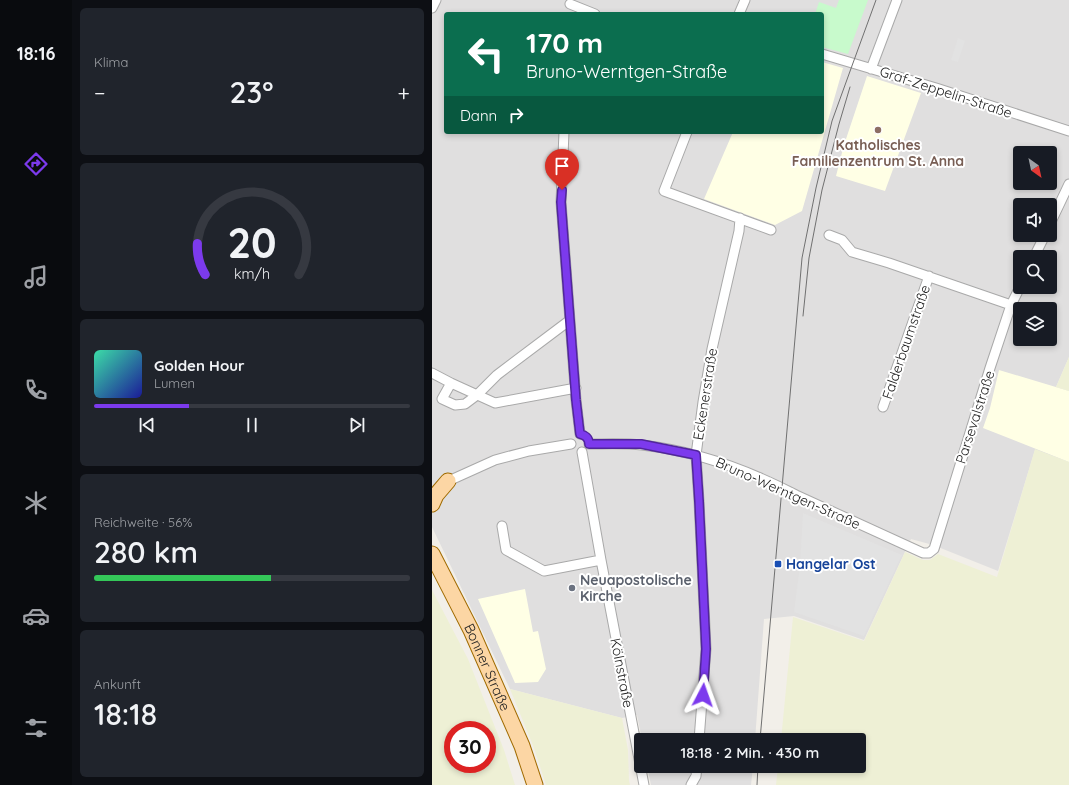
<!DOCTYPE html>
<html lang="de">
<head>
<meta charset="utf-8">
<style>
  :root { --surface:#171b24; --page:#20242c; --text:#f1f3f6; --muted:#9ea1a6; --line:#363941; --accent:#7c3aed }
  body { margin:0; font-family:Quicksand,sans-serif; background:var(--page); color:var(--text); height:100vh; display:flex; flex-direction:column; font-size:15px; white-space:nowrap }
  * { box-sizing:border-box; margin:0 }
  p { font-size:13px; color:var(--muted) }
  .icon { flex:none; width:22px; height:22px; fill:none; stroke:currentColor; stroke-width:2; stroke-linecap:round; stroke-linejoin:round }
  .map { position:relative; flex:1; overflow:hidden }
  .panel { display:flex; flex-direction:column; gap:8px; padding:8px; background:#0d0f14; width:360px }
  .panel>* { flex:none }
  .banner { position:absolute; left:12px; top:12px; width:380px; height:122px; border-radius:4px; box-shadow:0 2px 6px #0003; background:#0b6e4f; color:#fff; overflow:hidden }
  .needle { width:26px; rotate:147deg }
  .fabs { position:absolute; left:581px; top:146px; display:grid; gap:8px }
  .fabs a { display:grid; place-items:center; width:44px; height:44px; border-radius:4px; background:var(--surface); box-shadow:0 2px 6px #0003; font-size:20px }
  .speed { position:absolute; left:12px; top:721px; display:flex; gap:8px; font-size:20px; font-weight:700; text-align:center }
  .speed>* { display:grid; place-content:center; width:52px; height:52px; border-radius:50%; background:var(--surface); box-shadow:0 2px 6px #0003; line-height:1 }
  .speed .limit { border:6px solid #d22; background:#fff; color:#111 }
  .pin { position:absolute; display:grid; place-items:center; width:34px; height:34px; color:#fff; margin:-41px -17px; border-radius:50% 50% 50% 0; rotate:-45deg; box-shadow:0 0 4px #0007 }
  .pin .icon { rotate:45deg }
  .me { position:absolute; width:44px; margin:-22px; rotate:4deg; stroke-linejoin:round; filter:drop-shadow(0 0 3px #0008) }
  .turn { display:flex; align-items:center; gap:14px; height:84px; padding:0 16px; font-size:18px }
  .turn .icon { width:52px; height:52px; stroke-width:2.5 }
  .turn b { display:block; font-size:28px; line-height:34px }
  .then { display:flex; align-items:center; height:38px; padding:0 16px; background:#0003; gap:8px; font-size:15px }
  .big { font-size:30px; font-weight:600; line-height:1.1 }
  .panel .tile { flex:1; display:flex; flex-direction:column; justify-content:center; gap:6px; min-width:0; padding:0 14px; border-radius:6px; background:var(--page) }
  .panel .dial { align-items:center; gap:0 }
  .dial svg { height:104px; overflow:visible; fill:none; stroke:var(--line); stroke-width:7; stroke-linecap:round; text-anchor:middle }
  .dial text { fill:var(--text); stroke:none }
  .song { display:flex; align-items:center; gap:12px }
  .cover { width:48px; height:48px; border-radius:6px; background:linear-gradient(135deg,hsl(160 70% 55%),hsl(240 70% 35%)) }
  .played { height:4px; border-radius:2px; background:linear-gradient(90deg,var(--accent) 30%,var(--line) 30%) }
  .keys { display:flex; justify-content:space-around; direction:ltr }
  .heat { display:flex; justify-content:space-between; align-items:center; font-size:22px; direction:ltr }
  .charge { height:6px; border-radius:3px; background:linear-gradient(90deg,#34c759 56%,var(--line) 0) }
  .trip { position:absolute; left:202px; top:733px; width:232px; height:40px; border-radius:4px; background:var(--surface); box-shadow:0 2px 6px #0003; font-weight:600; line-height:40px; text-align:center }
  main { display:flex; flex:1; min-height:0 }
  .menu { display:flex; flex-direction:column; width:72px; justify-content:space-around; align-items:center; background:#090b0e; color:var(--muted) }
  .menu .icon { width:28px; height:28px }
  .menu .active { color:var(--accent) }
  .menu b { font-size:18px; color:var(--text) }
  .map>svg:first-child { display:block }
</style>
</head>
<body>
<main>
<nav class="menu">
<b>18:16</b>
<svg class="icon active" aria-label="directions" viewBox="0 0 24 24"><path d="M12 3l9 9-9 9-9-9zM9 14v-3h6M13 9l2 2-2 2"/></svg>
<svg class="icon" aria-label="music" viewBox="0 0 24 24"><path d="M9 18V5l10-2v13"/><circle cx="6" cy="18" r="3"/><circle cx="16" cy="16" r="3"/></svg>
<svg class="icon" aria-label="phone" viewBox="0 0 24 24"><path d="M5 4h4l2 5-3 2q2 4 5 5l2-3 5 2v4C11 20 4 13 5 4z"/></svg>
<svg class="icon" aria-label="climate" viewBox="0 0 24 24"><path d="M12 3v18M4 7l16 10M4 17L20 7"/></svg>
<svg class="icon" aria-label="car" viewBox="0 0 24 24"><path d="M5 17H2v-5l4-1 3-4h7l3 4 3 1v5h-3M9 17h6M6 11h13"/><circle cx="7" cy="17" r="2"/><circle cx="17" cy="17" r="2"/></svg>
<svg class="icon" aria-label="filters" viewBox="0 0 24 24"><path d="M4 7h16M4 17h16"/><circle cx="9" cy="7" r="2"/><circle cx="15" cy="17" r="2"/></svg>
</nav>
<section class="panel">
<div class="tile"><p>Klima</p>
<div class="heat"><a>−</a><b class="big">23°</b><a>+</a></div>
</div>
<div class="tile dial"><svg viewBox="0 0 100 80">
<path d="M14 69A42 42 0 1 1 86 69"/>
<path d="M14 69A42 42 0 0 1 8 45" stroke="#7c3aed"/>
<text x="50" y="56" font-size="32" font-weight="700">20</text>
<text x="50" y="72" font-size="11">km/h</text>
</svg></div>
<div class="tile">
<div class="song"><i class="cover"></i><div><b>Golden Hour</b><p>Lumen</p></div></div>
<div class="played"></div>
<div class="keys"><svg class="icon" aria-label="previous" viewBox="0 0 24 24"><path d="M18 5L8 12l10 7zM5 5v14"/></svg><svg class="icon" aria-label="pause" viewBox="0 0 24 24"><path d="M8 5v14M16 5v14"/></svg><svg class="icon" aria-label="next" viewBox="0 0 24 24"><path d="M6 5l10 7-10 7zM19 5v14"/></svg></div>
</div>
<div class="tile"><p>Reichweite · 56%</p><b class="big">280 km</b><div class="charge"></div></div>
<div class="tile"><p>Ankunft</p><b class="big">18:18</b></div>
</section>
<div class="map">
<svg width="637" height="785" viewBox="0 0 637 785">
  <rect width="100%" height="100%" fill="#f2efe9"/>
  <path fill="#e0dfdf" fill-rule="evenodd" d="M 0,0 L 637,0 L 637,357 L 624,387 L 637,391 L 637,462 L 603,450 L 566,571 L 501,545 L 479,539 L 432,640 L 362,616 L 332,619 L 323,740 L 210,740 L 205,715 L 190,718 L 78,689 L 0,527 ZM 14,14 L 390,14 L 390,132 L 14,132 ZM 588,153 L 618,153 L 618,183 L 588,183 ZM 588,205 L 618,205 L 618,235 L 588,235 ZM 588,257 L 618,257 L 618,287 L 588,287 ZM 588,309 L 618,309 L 618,339 L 588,339 Z
    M 215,766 L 321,766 L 319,785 L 219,785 Z"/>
  <path fill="#ffffe5" d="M 390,62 L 411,68 L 370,211 L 343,225 L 272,199 L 301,132 L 390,132 Z
    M 435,76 L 489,93 L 453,191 L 404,176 L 412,145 Z
    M 567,370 L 637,391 L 637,462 L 551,428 L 558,408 Z
    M 93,589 L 101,632 L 106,631 L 114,669 L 106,682 L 83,683 L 46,599 Z"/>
  <path fill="#eef0d5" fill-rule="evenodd" d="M 637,357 L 637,391 L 624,387 Z
    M 603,449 L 637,462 L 637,785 L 344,785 L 346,766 L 427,766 L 427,740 L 349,740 L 361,617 L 432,641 L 473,552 L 491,560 L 498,560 L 506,554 L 565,577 Z
    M 0,590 L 36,659 L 72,750 L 83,785 L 0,785 ZM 21,730 L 55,730 L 55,764 L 21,764 Z
    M 78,689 L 190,718 L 196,750 L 197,781 L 198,785 L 114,785 L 102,748 Z"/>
  <path fill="#c8facc" d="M 407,0 L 436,0 L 416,54 L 390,47 L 390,14 L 383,14 L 387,2 L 404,8 Z"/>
  <path fill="#e2e2e2" d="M 526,38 L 533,41 L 526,62 L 519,60 Z
    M 371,513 L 470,555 L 432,636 L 362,612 L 368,565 Z"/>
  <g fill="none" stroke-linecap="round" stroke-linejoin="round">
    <defs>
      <path id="street" d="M 138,4 L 163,14
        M 0,8 L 4,0
        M 307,14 L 313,0
        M 390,54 L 504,88 L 637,131
        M 439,69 L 465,0
        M 132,132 L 129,202 L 144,400 L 148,434
        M 255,132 L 232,191 L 339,230
        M 618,224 L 637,184
        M 397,235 L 410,240 L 420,252 L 457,263 L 579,305
        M 602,257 L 613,235
        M 0,373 L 19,383 L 63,403 L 144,388
        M 19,383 L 10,399 L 23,405 L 33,404 L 45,395 L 65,375 L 138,320
        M 451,407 L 497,276
        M 157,444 C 174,444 193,443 210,445 C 263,451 316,470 364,495 L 491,553 L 497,553 L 502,549 L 558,368 L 579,305 L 588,287
        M 150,452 L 169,560 L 212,785
        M 12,483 L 63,460 L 97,451 L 139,444
        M 70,526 L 74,550 L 112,571 L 169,560
        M 267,740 L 274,649 L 267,501 L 264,455 L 271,402 L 280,349 L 307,231 L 308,218
        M 259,785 L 264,776 L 265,766"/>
      <g id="primary">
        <path d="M 0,504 L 4,495 L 16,481"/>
        <path id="s1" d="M 0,554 L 39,630 L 90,746 L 103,785"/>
      </g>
    </defs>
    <use href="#street" stroke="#a9a9a9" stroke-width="11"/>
    <use href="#primary" stroke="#a06b00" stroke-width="17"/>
    <use href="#street" stroke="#fff" stroke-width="9"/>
    <use href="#primary" stroke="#fcd6a4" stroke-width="15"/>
    <path stroke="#707070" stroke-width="1" d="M 371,316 L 377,258 L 390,190 L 407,124 L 418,87
      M 328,740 L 370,258 L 384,188 L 400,121 L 421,63 L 444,0
      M 325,785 L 326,766"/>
  </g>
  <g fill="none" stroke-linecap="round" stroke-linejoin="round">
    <defs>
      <path id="route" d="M 130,190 L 129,202 L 144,400 L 148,434 C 153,435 157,438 157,444 L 209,444 L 264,455 L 267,501 L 274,649 L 271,695"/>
    </defs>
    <use href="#route" stroke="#51269a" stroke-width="10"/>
    <use href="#route" stroke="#7c3aed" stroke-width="7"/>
  </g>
  <circle fill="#8d6e63" stroke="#fff" stroke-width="1.5" cx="446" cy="130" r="4"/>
  <rect fill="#1a4fb4" stroke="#fff" stroke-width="1.5" x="342" y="560" width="8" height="8" rx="2"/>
  <circle fill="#6b7280" stroke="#fff" stroke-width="1.5" cx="140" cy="588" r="4"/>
  <g text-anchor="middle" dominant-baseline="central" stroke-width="4" stroke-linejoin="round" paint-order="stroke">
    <g font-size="14" fill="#222" stroke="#fff">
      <text transform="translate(514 92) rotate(18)">Graf-Zeppelin-Straße</text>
      <text transform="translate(474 342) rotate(-71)">Falderbaumstraße</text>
      <text transform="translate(273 394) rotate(-81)">Eckenerstraße</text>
      <text transform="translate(543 417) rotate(-72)">Parsevalstraße</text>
      <text transform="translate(356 493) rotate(24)">Bruno-Werntgen-Straße</text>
      <text stroke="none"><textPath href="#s1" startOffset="126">Bonner Straße</textPath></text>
      <text transform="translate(190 673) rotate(79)">Kölnstraße</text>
    </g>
    <g font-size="14" font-weight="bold" fill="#785e54" stroke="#fff">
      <text x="446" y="145">Katholisches<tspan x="446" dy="16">Familienzentrum St. Anna</tspan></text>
    </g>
    <g font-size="14" font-weight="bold" fill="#164399" stroke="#fff" text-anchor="start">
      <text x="354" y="564">Hangelar Ost</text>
    </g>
    <g font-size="14" font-weight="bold" fill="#5b616d" stroke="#fff" text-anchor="start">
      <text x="148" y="580">Neuapostolische<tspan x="148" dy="16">Kirche</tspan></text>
    </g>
  </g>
</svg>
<div class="fabs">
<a><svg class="needle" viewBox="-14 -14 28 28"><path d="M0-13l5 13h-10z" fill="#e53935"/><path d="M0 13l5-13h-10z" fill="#9ea1a6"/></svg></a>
<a><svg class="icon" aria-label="sound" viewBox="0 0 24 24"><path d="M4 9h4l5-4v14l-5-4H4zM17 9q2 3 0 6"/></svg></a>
<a><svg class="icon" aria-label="search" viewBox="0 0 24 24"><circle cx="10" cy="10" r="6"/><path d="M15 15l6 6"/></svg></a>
<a><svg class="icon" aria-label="layers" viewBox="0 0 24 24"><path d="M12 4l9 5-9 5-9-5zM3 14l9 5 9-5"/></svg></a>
</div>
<div class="speed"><div class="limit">30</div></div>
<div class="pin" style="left:130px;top:190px;background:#d93025"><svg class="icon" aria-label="arrive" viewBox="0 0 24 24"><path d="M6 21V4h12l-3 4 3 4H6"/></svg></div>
<svg class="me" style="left:271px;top:695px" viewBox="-20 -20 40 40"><path d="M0-17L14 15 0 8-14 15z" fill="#7c3aed" stroke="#fff" stroke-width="4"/></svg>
<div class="trip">18:18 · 2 Min. · 430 m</div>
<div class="banner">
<div class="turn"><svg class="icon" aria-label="left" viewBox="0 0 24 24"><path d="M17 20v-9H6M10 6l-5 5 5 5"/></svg><div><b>170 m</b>Bruno-Werntgen-Straße</div></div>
<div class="then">Dann<svg class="icon" aria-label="right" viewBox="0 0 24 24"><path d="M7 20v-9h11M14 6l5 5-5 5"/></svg></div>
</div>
</div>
</main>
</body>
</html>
